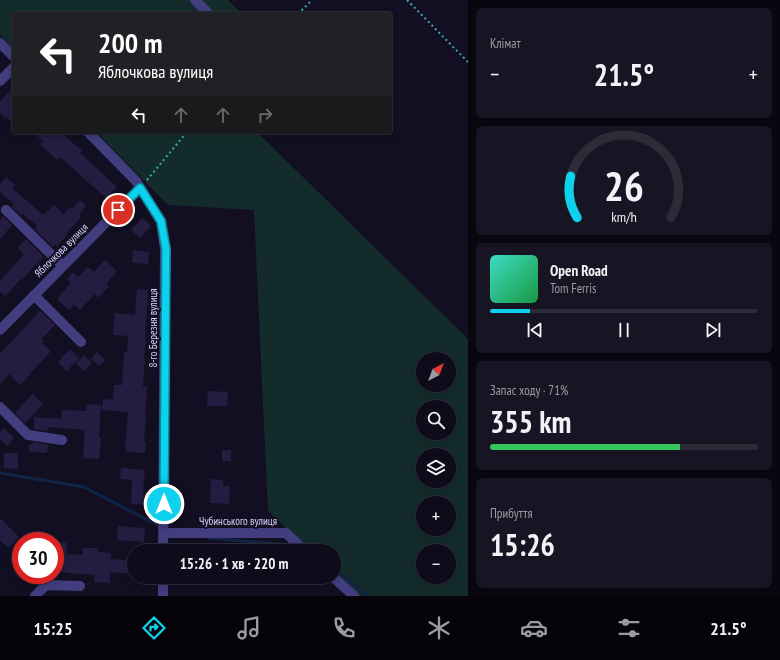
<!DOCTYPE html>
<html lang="uk">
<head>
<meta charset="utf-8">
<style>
  :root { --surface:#0e0b1a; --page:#171423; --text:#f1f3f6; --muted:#9b9ba2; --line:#2e2b39; --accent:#0ed2ed }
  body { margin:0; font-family:"PT Sans Narrow",sans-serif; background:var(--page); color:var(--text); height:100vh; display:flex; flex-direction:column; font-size:15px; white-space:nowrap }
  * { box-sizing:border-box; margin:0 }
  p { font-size:13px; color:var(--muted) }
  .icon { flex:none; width:22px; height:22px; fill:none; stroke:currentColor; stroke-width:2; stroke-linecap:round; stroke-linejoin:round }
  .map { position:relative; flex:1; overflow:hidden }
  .panel { display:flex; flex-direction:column; gap:8px; padding:8px; background:#08060e; width:312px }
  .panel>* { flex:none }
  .banner { position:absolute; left:12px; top:12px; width:380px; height:122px; border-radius:4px; box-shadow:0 2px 6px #0003,0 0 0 1px var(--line); background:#202124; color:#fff; overflow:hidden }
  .needle { width:26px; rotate:41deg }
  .buttons { position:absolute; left:416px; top:352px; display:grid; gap:8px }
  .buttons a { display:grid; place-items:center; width:40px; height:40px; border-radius:50%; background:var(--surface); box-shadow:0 2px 6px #0003,0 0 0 1px var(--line); font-size:20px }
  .speed { position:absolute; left:12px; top:532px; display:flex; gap:8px; font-size:20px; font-weight:700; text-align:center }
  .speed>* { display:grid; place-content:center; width:52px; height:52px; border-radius:50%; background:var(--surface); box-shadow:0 2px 6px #0003,0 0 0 1px var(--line); line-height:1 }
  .speed .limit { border:6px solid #d22; background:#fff; color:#111 }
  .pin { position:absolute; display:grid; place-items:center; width:34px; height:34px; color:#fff; margin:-17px; border:2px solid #fff; border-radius:50%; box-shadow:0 1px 4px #0007 }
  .me { position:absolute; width:44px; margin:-22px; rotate:0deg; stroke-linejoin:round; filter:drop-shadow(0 0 3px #0008) }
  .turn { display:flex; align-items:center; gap:14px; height:84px; padding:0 20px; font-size:18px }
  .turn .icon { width:52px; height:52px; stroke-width:2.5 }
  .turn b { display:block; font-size:28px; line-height:34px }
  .lanes { display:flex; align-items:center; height:38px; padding:0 20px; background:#0003; justify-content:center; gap:20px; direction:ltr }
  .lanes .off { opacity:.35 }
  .big { font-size:30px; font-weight:800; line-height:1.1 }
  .panel .tile { flex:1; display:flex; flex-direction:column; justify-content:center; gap:6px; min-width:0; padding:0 14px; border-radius:6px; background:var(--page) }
  .panel .dial { align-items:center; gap:0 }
  .dial svg { height:104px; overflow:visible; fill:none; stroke:var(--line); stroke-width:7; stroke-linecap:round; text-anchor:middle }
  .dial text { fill:var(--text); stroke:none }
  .song { display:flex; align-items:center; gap:12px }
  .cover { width:48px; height:48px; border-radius:6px; background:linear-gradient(135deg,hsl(170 70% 55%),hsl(140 70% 35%)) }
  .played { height:4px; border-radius:2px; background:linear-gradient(90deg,var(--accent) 15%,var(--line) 15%) }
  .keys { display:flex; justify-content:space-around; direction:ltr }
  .heat { display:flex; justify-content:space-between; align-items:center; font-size:22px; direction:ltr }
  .charge { height:6px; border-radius:3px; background:linear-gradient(90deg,#34c759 71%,var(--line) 0) }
  .trip { position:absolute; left:127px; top:544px; width:214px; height:40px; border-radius:20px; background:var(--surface); box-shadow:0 2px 6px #0003,0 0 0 1px var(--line); font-weight:800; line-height:40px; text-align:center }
  .menu { display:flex; height:64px; justify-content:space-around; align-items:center; background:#06040a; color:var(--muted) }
  .menu .icon { width:28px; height:28px }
  .menu .active { color:var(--accent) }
  .menu b { font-size:18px; color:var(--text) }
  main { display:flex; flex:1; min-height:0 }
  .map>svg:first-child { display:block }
</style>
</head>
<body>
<main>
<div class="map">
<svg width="468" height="596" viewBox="0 0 468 596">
  <rect width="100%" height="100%" fill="#130f22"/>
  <path fill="#132c2b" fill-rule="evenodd" d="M 0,0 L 228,0 L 242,14 L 14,14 L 14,49 L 0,35 Z
    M 96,132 L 257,132 L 468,339 L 468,596 L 359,596 L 334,573 L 334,551 L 311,551 L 268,511 L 254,210 L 168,205 ZM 423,359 L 449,359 L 449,385 L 423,385 ZM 423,407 L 449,407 L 449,433 L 423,433 ZM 423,455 L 449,455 L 449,481 L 423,481 ZM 423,503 L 449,503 L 449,529 L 423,529 ZM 423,551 L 449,551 L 449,577 L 423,577 Z"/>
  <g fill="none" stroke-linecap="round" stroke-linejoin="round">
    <path stroke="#112445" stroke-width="3" d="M 0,473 L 84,487 L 159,526
      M 209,538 L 293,545
      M 334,569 L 368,596"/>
  </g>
  <path fill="#251c42" d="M 14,86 L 14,124 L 6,117 L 5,118 L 0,113 L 0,102 Z
    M 33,132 L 60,132 L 82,151 L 80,153 L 117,187 L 106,198 L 60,157 L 57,160 L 40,144 L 43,141 Z
    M 6,177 L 15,185 L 12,188 L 43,215 L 54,205 L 64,214 L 70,207 L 72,209 L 80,200 L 86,206 L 79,214 L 81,217 L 66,234 L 67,235 L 57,246 L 55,245 L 53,247 L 35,229 L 37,226 L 23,214 L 21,215 L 12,207 L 14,204 L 0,192 L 0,184 Z
    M 3,216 L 12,225 L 0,239 L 0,220 Z
    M 142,218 L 151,226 L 140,238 L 131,230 Z
    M 26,239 L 44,257 L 37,265 L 36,264 L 22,280 L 21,279 L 5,296 L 0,291 L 0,281 L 24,254 L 18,248 Z
    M 133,250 L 149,252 L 148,264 L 132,263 Z
    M 105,260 L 117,271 L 106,284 L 109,286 L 98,298 L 95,294 L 80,310 L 74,304 L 69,310 L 57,299 L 71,283 L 67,279 L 73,272 L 78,277 L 88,267 L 94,272 Z
    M 137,289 L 148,290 L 145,337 L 146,337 L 144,358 L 145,359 L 143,387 L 147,387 L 145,414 L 146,415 L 144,442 L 146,442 L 145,453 L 126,452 L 126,448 L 125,448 L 128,412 L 102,410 L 103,399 L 113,400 L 114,385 L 122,385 L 124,352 L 127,352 L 128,336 L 113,335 L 115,313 L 135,315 Z
    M 40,311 L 55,325 L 41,339 L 44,342 L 42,343 L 51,351 L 20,385 L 9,374 L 0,384 L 0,354 Z
    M 70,349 L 79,358 L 67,371 L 58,362 Z
    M 97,352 L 105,360 L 99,366 L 91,359 Z
    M 84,355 L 92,363 L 84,371 L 76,363 Z
    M 208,391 L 228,392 L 227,406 L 207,406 Z
    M 32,394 L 43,404 L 25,423 L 15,413 Z
    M 87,404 L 101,405 L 99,438 L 101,438 L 99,459 L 83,458 L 85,430 L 48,427 L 48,431 L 34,429 L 34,417 L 61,419 L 62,410 L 86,411 Z
    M 4,428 L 14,438 L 7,446 L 0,439 L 0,432 Z
    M 33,442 L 48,445 L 47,453 L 29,452 L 29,444 L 33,444 Z
    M 222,450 L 231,450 L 231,461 L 222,461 Z
    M 4,453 L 18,453 L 18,469 L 4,468 Z
    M 121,468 L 145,470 L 143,493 L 145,493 L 144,505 L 131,504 L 132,480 L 120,479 Z
    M 211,479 L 223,480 L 223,486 L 230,486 L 229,504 L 210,503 Z
    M 0,518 L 19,537 L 8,548 L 0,540 Z
    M 118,526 L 145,528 L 144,542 L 117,540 Z
    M 55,542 L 67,543 L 66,554 L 83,555 L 83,548 L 98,548 L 98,552 L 111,553 L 111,559 L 134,561 L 134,574 L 110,572 L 110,583 L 94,582 L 95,575 L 55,572 Z"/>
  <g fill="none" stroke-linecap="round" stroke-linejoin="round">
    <path stroke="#36ada9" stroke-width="2" stroke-dasharray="2 3" stroke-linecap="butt" d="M 407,0 L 468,62
      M 298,14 L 312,0
      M 147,180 L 187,132"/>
    <path stroke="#413d7e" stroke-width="10" d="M 195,0 L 209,14
      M 0,43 L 14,57
      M 0,81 L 14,67
      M 88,132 L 136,181 L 161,221 L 165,249 L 163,551
      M 6,210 L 63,266
      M 34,295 L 81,342
      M 0,330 L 140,188
      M 0,407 L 28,435 L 62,440
      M 163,533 L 286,533 L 305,551
      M 333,577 L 354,596
      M 35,596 L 46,585 L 80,586
      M 163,596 L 163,577"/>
  </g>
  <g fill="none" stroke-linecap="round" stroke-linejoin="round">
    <defs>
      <path id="route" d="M 118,210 L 140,188 L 161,221 L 166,249 L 164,504"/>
    </defs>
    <use href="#route" stroke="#09889a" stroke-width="10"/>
    <use href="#route" stroke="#0ed2ed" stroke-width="7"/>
  </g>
  <g text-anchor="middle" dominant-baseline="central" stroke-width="4" stroke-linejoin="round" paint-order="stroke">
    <g font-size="11" fill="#d9d3fc" stroke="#130f22">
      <text transform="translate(61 250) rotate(-45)">Яблочкова вулиця</text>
      <text transform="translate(153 328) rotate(-90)">8-го Березня вулиця</text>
      <text x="238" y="521">Чубинського вулиця</text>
    </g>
  </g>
</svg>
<div class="buttons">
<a><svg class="needle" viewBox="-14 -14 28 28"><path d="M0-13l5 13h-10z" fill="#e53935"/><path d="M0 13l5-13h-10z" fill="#9b9ba2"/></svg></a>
<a><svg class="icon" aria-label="search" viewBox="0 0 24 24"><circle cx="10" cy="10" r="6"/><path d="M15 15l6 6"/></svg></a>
<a><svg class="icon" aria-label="layers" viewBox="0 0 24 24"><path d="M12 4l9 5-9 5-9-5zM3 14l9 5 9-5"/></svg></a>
<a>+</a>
<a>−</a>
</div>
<div class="speed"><div class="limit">30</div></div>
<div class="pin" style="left:118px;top:210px;background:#d93025"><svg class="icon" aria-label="arrive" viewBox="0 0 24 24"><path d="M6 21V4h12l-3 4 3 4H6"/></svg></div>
<svg class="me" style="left:164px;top:504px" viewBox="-20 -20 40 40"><circle r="17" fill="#0ed2ed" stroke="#fff" stroke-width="3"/><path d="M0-11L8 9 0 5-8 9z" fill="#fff"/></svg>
<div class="trip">15:26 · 1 хв · 220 m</div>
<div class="banner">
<div class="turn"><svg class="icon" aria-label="left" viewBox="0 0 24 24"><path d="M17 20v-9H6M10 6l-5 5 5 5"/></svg><div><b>200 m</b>Яблочкова вулиця</div></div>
<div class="lanes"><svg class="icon" aria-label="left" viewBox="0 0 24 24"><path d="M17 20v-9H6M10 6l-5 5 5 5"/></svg><svg class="icon off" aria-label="ahead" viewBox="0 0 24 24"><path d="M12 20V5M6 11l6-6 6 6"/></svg><svg class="icon off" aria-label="ahead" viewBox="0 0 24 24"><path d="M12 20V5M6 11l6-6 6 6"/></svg><svg class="icon off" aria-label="right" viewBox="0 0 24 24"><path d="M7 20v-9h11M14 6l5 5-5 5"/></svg></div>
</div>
</div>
<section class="panel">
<div class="tile"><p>Клімат</p>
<div class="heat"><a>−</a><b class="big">21.5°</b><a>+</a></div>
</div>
<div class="tile dial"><svg viewBox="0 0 100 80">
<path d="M14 69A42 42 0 1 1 86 69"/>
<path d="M14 69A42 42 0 0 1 9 37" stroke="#0ed2ed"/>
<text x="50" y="56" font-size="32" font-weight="700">26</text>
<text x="50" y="72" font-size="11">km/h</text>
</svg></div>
<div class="tile">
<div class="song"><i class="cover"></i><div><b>Open Road</b><p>Tom Ferris</p></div></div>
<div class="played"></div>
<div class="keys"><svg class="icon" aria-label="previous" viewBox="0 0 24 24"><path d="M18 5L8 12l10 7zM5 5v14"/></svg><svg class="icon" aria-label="pause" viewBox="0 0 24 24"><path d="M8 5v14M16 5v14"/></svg><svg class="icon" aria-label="next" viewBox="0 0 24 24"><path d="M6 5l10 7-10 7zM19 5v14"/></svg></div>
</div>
<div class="tile"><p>Запас ходу · 71%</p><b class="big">355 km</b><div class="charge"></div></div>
<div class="tile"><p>Прибуття</p><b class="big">15:26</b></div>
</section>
</main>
<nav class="menu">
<b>15:25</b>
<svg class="icon active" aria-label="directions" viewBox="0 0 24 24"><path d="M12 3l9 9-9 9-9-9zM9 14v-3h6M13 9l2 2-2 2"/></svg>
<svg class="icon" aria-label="music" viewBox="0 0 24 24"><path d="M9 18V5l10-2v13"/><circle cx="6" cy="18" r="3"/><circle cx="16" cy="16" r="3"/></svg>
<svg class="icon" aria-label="phone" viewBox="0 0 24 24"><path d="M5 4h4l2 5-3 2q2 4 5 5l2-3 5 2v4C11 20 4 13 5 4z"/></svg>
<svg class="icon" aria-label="climate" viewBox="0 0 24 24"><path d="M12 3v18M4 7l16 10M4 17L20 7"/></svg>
<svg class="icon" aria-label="car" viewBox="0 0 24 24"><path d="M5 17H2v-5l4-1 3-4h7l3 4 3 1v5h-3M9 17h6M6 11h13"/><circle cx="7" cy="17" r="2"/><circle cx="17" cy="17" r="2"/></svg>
<svg class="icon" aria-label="filters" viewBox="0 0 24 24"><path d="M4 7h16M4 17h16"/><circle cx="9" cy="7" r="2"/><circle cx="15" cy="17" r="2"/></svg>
<b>21.5°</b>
</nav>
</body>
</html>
